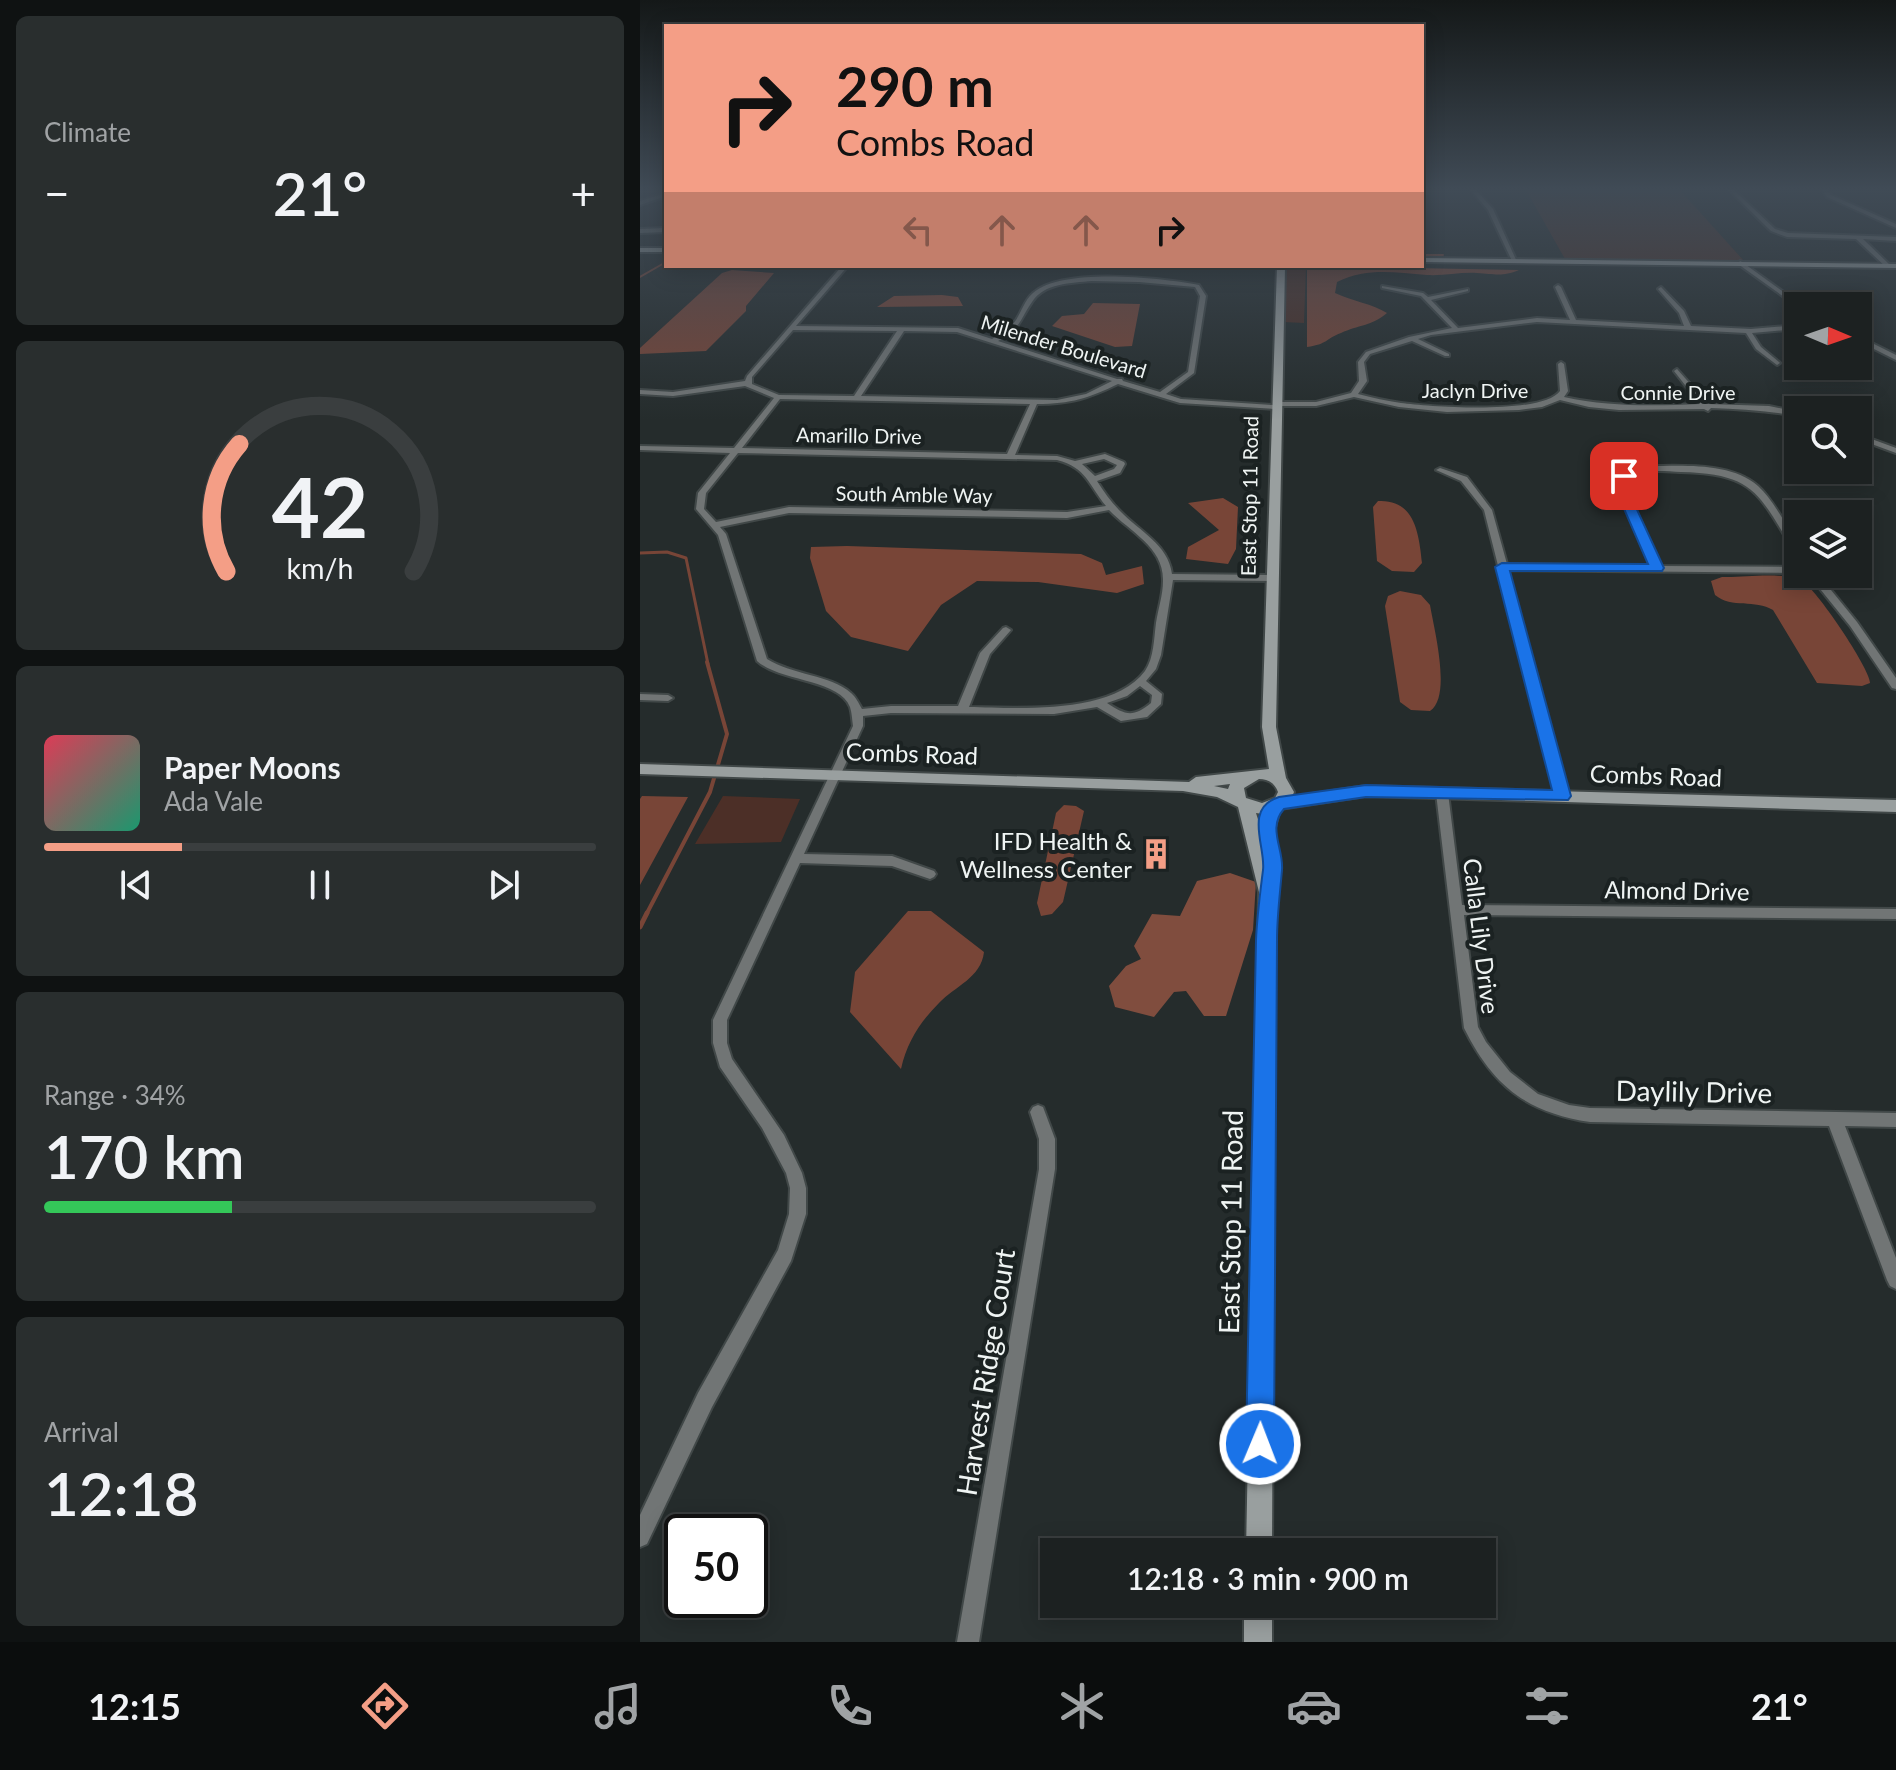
<!DOCTYPE html>
<html lang="en">
<head>
<meta charset="utf-8">
<style>
  :root { --surface:#1c2121; --page:#292e2e; --text:#f1f3f6; --muted:#a0a3a5; --line:#3a3e3f; --accent:#f49e86 }
  body { margin:0; font-family:Lato,sans-serif; background:var(--page); color:var(--text); height:100vh; display:flex; flex-direction:column; font-size:30px; white-space:nowrap }
  * { box-sizing:border-box; margin:0 }
  p { font-size:26px; color:var(--muted) }
  .icon { flex:none; width:44px; height:44px; fill:none; stroke:currentColor; stroke-width:2; stroke-linecap:round; stroke-linejoin:round }
  .map { position:relative; flex:1; overflow:hidden }
  .details { display:flex; flex-direction:column; gap:16px; padding:16px; background:#0f1212; width:640px }
  .details>* { flex:none }
  .top-card { position:absolute; left:24px; top:24px; width:760px; height:244px; border-radius:0px; box-shadow:0 4px 20px #0003,0 0 0 2px var(--line); background:#f49e86; color:#111; overflow:hidden }
  .needle { width:52px; rotate:92deg }
  .fabs { position:absolute; left:1144px; top:292px; display:grid; gap:16px }
  .fabs a { display:grid; place-items:center; width:88px; height:88px; border-radius:0px; background:var(--surface); box-shadow:0 4px 20px #0003,0 0 0 2px var(--line); font-size:40px }
  .speed { position:absolute; left:24px; top:1514px; display:flex; gap:16px; font-size:40px; font-weight:700; text-align:center }
  .speed>* { display:grid; place-content:center; width:104px; height:104px; border-radius:50%; background:var(--surface); box-shadow:0 4px 20px #0003,0 0 0 2px var(--line); line-height:1 }
  .speed .limit { border:4px solid #111; border-radius:12px; background:#fff; color:#111 }
  .pin { position:absolute; display:grid; place-items:center; width:68px; height:68px; color:#fff; margin:-34px; border-radius:16px; box-shadow:0 4px 12px #0006 }
  .me { position:absolute; width:88px; margin:-44px; rotate:1deg; stroke-linejoin:round; filter:drop-shadow(0 0 6px #0008) }
  .turn { display:flex; align-items:center; gap:28px; height:168px; padding:0 40px; font-size:36px }
  .turn .icon { width:104px; height:104px; stroke-width:2.5 }
  .turn b { display:block; font-size:56px; line-height:68px }
  .lanes { display:flex; align-items:center; height:76px; padding:0 40px; background:#0003; justify-content:center; gap:40px; direction:ltr }
  .lanes .off { opacity:.35 }
  .big { font-size:60px; font-weight:600; line-height:1.1 }
  .details .widget { flex:1; display:flex; flex-direction:column; justify-content:center; gap:12px; min-width:0; padding:0 28px; border-radius:12px; background:var(--page) }
  .details .dial { align-items:center; gap:0 }
  .dial svg { height:208px; overflow:visible; fill:none; stroke:var(--line); stroke-width:7; stroke-linecap:round; text-anchor:middle }
  .dial text { fill:var(--text); stroke:none }
  .song { display:flex; align-items:center; gap:24px }
  .cover { width:96px; height:96px; border-radius:12px; background:linear-gradient(135deg,hsl(350 70% 55%),hsl(160 70% 35%)) }
  .played { height:8px; border-radius:4px; background:linear-gradient(90deg,var(--accent) 25%,var(--line) 25%) }
  .keys { display:flex; justify-content:space-around; direction:ltr }
  .heat { display:flex; justify-content:space-between; align-items:center; font-size:44px; direction:ltr }
  .charge { height:12px; border-radius:6px; background:linear-gradient(90deg,#34c759 34%,var(--line) 0) }
  .trip { position:absolute; left:400px; top:1538px; width:456px; height:80px; border-radius:0px; background:var(--surface); box-shadow:0 4px 20px #0003,0 0 0 2px var(--line); font-weight:600; line-height:80px; text-align:center }
  .tabs { display:flex; height:128px; justify-content:space-around; align-items:center; background:#0b0d0d; color:var(--muted) }
  .tabs .icon { width:56px; height:56px }
  .tabs .on { color:var(--accent) }
  .tabs b { font-size:36px; color:var(--text) }
  main { display:flex; flex:1; min-height:0 }
  .map>svg:first-child { display:block }
</style>
</head>
<body>
<main>
<section class="details">
<div class="widget"><p>Climate</p>
<div class="heat"><a>−</a><b class="big">21°</b><a>+</a></div>
</div>
<div class="widget dial"><svg viewBox="0 0 100 80">
<path d="M14 69A42 42 0 1 1 86 69"/>
<path d="M14 69A42 42 0 0 1 19 20" stroke="#f49e86"/>
<text x="50" y="56" font-size="32" font-weight="700">42</text>
<text x="50" y="72" font-size="11">km/h</text>
</svg></div>
<div class="widget">
<div class="song"><i class="cover"></i><div><b>Paper Moons</b><p>Ada Vale</p></div></div>
<div class="played"></div>
<div class="keys"><svg class="icon" aria-label="previous" viewBox="0 0 24 24"><path d="M18 5L8 12l10 7zM5 5v14"/></svg><svg class="icon" aria-label="pause" viewBox="0 0 24 24"><path d="M8 5v14M16 5v14"/></svg><svg class="icon" aria-label="next" viewBox="0 0 24 24"><path d="M6 5l10 7-10 7zM19 5v14"/></svg></div>
</div>
<div class="widget"><p>Range · 34%</p><b class="big">170 km</b><div class="charge"></div></div>
<div class="widget"><p>Arrival</p><b class="big">12:18</b></div>
</section>
<div class="map">
<svg width="1256" height="1642" viewBox="0 0 1256 1642">
  <rect width="100%" height="100%" fill="#252c2c"/>
  <path fill="#4c2f27" d="M 886,190 L 1040,190 L 1104,261 L 925,259 Z
    M 647,266 L 666,266 L 664,323 L 643,322 Z
    M 83,796 L 160,799 L 141,842 L 55,844 Z"/>
  <path fill="#804d3e" d="M 590,873 L 616,882 L 613,930 L 586,1016 L 564,1016 L 546,991 L 534,992 L 514,1017 L 475,1007 L 469,986 L 486,966 L 501,959 L 494,946 L 512,914 L 540,916 L 557,881 Z"/>
  <path fill="#784537" d="M 667,266 L 879,270 C 862,277 855,274 837,273 C 821,272 803,276 787,275 C 754,273 729,267 697,282 L 695,293 C 712,301 733,304 747,313 C 732,326 718,325 701,333 C 685,339 688,344 667,347 Z
    M 92,270 L 134,273 L 106,306 L 106,311 L 66,351 L 0,354 L 0,348 L 82,273 Z
    M 302,295 L 318,297 L 323,306 L 237,307 L 254,296 Z
    M 453,303 L 500,304 L 492,346 L 475,347 L 412,326 L 422,316 L 444,314 Z
    M 583,498 L 598,507 L 596,549 L 588,564 L 546,559 L 548,547 L 579,530 L 548,503 Z
    M 738,501 C 775,499 779,534 782,563 L 774,572 L 752,571 L 737,561 L 733,507 Z
    M 207,546 L 441,554 L 462,563 L 466,575 L 502,566 L 504,584 L 477,593 L 398,582 L 337,581 L 301,605 L 268,651 L 211,637 L 186,611 L 170,558 L 171,547 Z
    M 1082,577 C 1105,578 1140,571 1162,581 C 1175,587 1231,670 1230,683 L 1222,686 L 1177,683 L 1133,610 C 1115,599 1092,609 1075,595 L 1071,581 Z
    M 760,591 L 781,595 L 790,605 C 794,629 812,697 790,711 L 771,710 L 760,702 L 745,606 L 748,596 Z
    M 2,796 L 48,797 L 0,885 L 0,799 Z
    M 424,805 L 436,806 L 444,811 L 423,902 L 412,914 L 401,916 L 397,903 L 416,813 Z
    M 268,911 L 291,911 L 344,952 C 341,978 315,986 299,1003 C 280,1022 267,1042 261,1069 L 210,1012 L 215,972 Z"/>
  <g fill="none" stroke-linecap="round" stroke-linejoin="round">
    <path stroke="#784537" stroke-width="2" d="M 782,255 L 803,255
      M 0,277 L 26,262"/>
    <path stroke="#784537" stroke-width="3" d="M 0,553 L 27,552 L 46,558 L 68,664"/>
    <path stroke="#784537" stroke-width="4" d="M 6,915 L 70,792 L 87,734 L 67,662"/>
    <path stroke="#784537" stroke-width="5" d="M 0,927 L 7,913"/>
    <defs>
      <path id="street" d="M 831,190 L 836,190 L 853,209 L 877,262 L 872,261 L 848,210 Z
        M 1089,190 L 1094,190 L 1135,229 L 1148,233 L 1256,237 L 1256,241 L 1223,239 L 1251,266 L 1246,267 L 1216,239 L 1147,237 L 1131,231 Z
        M 1182,190 L 1187,190 L 1191,195 L 1256,224 L 1256,228 L 1187,197 Z
        M 26,193 L 26,196 L 0,205 L 0,201 Z
        M 26,228 L 26,232 L 0,233 L 0,229 Z
        M 1100,261 L 1102,262 L 1163,306 L 1158,307 L 1098,264 Z
        M 202,266 L 208,266 L 156,326 L 318,328 L 352,339 C 361,334 370,329 376,320 C 382,311 384,301 393,293 C 423,267 521,278 559,285 L 566,296 L 554,373 L 526,394 L 541,399 L 633,405 L 636,402 L 676,402 L 711,393 L 719,381 L 718,362 L 726,352 L 769,337 L 812,328 L 781,296 L 742,288 L 742,286 L 783,293 L 788,297 L 828,289 L 828,291 L 791,300 L 818,328 L 897,318 L 930,320 L 915,287 L 918,285 L 921,287 L 936,320 L 1044,326 L 1039,313 L 1018,289 L 1021,287 L 1044,311 L 1051,326 L 1111,329 L 1158,325 L 1158,329 L 1112,333 L 1121,347 L 1139,362 L 1140,363 L 1137,365 L 1116,349 L 1106,333 L 897,322 L 791,335 L 778,339 L 809,354 L 809,356 L 805,356 L 772,341 L 730,354 L 724,362 L 727,381 L 718,394 C 733,398 747,401 761,403 C 791,407 903,415 920,391 L 918,364 L 921,362 L 924,364 L 928,391 L 924,397 C 969,407 1014,406 1060,404 L 1034,371 L 1037,369 L 1068,404 L 1129,406 L 1158,412 L 1158,416 C 1129,411 1101,409 1071,408 L 1068,411 L 1064,409 L 979,410 L 949,407 L 920,400 L 902,407 L 879,410 L 807,412 L 759,407 L 714,397 L 676,406 L 639,406 L 636,409 L 540,403 L 478,384 C 449,398 431,404 397,404 L 375,455 L 417,456 L 435,461 L 465,454 L 484,462 L 485,464 L 480,473 L 457,481 C 464,492 471,502 480,511 C 500,532 528,544 532,574 L 633,575 L 638,578 L 633,581 L 533,580 L 521,655 L 516,669 L 506,681 L 522,694 L 521,704 L 507,717 L 481,721 L 457,707 L 414,714 L 251,713 L 223,716 L 223,726 L 164,854 L 252,856 L 294,871 L 296,874 L 294,877 L 290,879 L 252,866 L 160,863 L 87,1020 L 87,1043 L 92,1059 L 144,1135 L 162,1173 L 166,1188 L 166,1214 L 151,1261 L 72,1407 L 7,1544 L 0,1547 L 0,1515 L 58,1393 L 138,1250 L 149,1214 L 150,1188 L 146,1173 L 122,1128 L 80,1067 L 73,1043 L 73,1020 L 213,726 C 212,720 212,713 210,707 C 199,679 140,682 117,661 L 78,535 L 56,509 L 58,493 L 90,453 L 0,450 L 0,446 L 94,448 L 134,398 L 105,386 L 33,396 L 0,394 L 0,390 L 33,392 L 105,381 L 107,376 ZM 452,281 L 499,282 L 555,287 L 560,296 L 548,372 L 520,392 L 483,381 L 482,379 L 477,379 L 358,341 C 381,328 379,321 392,302 C 404,283 431,283 452,281 ZM 153,330 L 257,331 L 214,396 L 139,395 L 112,384 L 112,377 ZM 264,331 L 317,332 L 472,381 L 446,394 L 417,400 L 221,396 ZM 140,399 L 390,404 L 367,454 L 102,448 ZM 98,453 L 417,460 C 447,468 448,484 466,506 L 427,512 L 149,507 L 76,522 L 64,509 L 66,493 ZM 464,459 L 477,465 L 474,469 L 455,476 L 442,464 ZM 469,510 C 490,532 524,547 523,581 C 523,595 518,609 516,623 C 514,638 514,658 505,671 C 472,715 378,708 329,707 L 350,654 L 371,630 L 366,627 L 363,628 L 340,653 L 318,706 L 251,706 L 222,709 C 219,704 216,697 211,693 C 191,675 152,675 127,659 L 86,534 L 80,527 L 149,513 L 427,518 ZM 500,686 L 512,695 L 511,703 C 493,718 485,715 467,703 L 487,696 Z
        M 1226,309 L 1229,311 L 1228,312 L 1218,315 L 1218,311 Z
        M 1218,336 L 1256,355 L 1256,360 L 1218,341 Z
        M 1218,434 L 1256,448 L 1256,453 L 1218,439 Z
        M 1010,466 C 1043,466 1091,462 1118,486 C 1128,495 1136,508 1144,521 C 1150,532 1158,540 1158,554 L 1154,551 C 1118,493 1115,474 1041,472 C 1023,471 1003,469 987,477 L 984,484 L 1021,566 L 1158,567 L 1158,573 L 868,570 L 928,796 L 922,800 L 916,796 L 844,510 L 821,481 L 796,470 L 800,468 L 827,477 L 852,510 L 867,564 L 1011,566 L 976,484 L 980,474 L 993,469 Z
        M 1168,574 L 1178,574 L 1217,622 L 1256,678 L 1256,689 L 1252,688 L 1210,626 Z
        M 0,694 L 28,695 L 33,698 L 28,701 L 0,700 Z
        M 802,789 L 808,793 L 822,905 L 1256,909 L 1256,919 L 824,915 L 838,1027 L 846,1042 L 870,1072 L 898,1094 L 929,1105 L 950,1108 L 1256,1113 L 1256,1127 L 1205,1126 L 1256,1258 L 1256,1289 L 1250,1286 L 1247,1280 L 1189,1126 L 950,1122 C 886,1112 853,1086 824,1028 L 796,793 Z
        M 398,1105 L 403,1107 L 415,1139 L 415,1169 L 339,1642 L 317,1642 L 399,1169 L 399,1139 L 390,1112 L 393,1107 Z"/>
      <path id="secondary" d="M 0,248 L 26,248 L 26,252 L 0,252 Z
        M 782,258 L 1256,264 L 1256,268 L 782,262 Z
        M 637,266 L 645,266 L 636,727 L 646,778 L 654,792 L 652,797 L 726,786 L 1256,800 L 1256,812 L 726,796 L 640,809 L 634,831 L 641,868 L 637,892 L 635,940 L 632,1552 L 606,1552 L 619,892 L 598,807 L 577,797 L 543,791 L 0,774 L 0,764 L 549,782 L 556,777 L 629,769 L 622,727 ZM 619,779 C 628,779 635,783 638,792 L 635,798 L 622,803 L 606,798 L 604,788 ZM 590,784 L 588,789 L 574,786 ZM 616,813 L 623,814 L 620,826 Z
        M 604,1604 L 632,1604 L 632,1642 L 604,1642 Z"/>
    </defs>
    <use href="#street" stroke="#414848" stroke-width="4"/>
    <use href="#secondary" stroke="#414848" stroke-width="4"/>
    <use href="#street" fill="#717575" fill-rule="evenodd"/>
    <use href="#secondary" fill="#999f9f" fill-rule="evenodd"/>
  </g>
  <linearGradient id="sky" x2="0" y2="1"><stop stop-color="#141818"/><stop offset="0.45" stop-color="#404b56"/><stop offset="1" stop-color="#404b56" stop-opacity="0"/></linearGradient>
  <rect width="1256" height="420" fill="url(#sky)"/>
  <path fill="#1a73e8" stroke="#114b97" stroke-width="2" d="M 980,473 L 991,476 L 987,488 L 1024,568 L 1022,571 L 870,571 L 931,796 L 928,800 L 726,797 L 644,809 C 627,828 644,849 642,870 C 640,894 637,916 637,940 L 634,1444 L 630,1454 L 620,1459 L 610,1454 L 606,1444 L 616,940 C 617,916 620,894 623,870 C 626,847 603,808 639,797 L 726,785 L 912,790 L 855,567 L 862,563 L 1008,564 L 975,488 Z"/>
  <defs>
    <symbol id="building-bare" viewBox="-9 -9 18 18"><path d="M-4-6H4V6H1V3H-1V6H-4ZM-2.5-4.3h1.7v1.8h-1.7ZM.8-4.3h1.7v1.8H.8ZM-2.5-1h1.7V.8h-1.7ZM.8-1h1.7V.8H.8Z" fill="#f49e86" stroke="#1b2222" stroke-width="2.5" paint-order="stroke"/></symbol>
  </defs>
  <g fill-rule="evenodd">
    <use href="#building-bare" x="494" y="832" width="44" height="44"/>
  </g>
  <g text-anchor="middle" dominant-baseline="central" stroke-width="8" stroke-linejoin="round" paint-order="stroke">
    <g font-size="20" fill="#eff4f3" stroke="#1b2222">
      <text transform="translate(424 346) rotate(17)">Milender Boulevard</text>
      <text x="835" y="390">Jaclyn Drive</text>
      <text x="1038" y="392">Connie Drive</text>
      <text transform="translate(219 435) rotate(1)">Amarillo Drive</text>
      <text transform="translate(274 494) rotate(1)">South Amble Way</text>
      <text transform="translate(609 496) rotate(-89)">East Stop 11 Road</text>
    </g>
    <g font-size="24" fill="#eff4f3" stroke="#1b2222">
      <text transform="translate(272 753) rotate(2)">Combs Road</text>
      <text transform="translate(1016 775) rotate(2)">Combs Road</text>
      <text transform="translate(1037 890) rotate(1)">Almond Drive</text>
      <text transform="translate(842 936) rotate(83)">Calla Lily Drive</text>
    </g>
    <g font-size="24" fill="#eff4f3" stroke="#1b2222" text-anchor="end">
      <text x="492" y="840">IFD Health &amp;<tspan x="492" dy="28">Wellness Center</tspan></text>
    </g>
    <g font-size="28" fill="#eff4f3" stroke="#1b2222">
      <text transform="translate(1054 1091) rotate(1)">Daylily Drive</text>
      <text transform="translate(590 1222) rotate(-89)">East Stop 11 Road</text>
      <text transform="translate(345 1372) rotate(-81)">Harvest Ridge Court</text>
    </g>
  </g>
</svg>
<div class="fabs">
<a><svg class="needle" viewBox="-14 -14 28 28"><path d="M0-13l5 13h-10z" fill="#e53935"/><path d="M0 13l5-13h-10z" fill="#a0a3a5"/></svg></a>
<a><svg class="icon" aria-label="search" viewBox="0 0 24 24"><circle cx="10" cy="10" r="6"/><path d="M15 15l6 6"/></svg></a>
<a><svg class="icon" aria-label="layers" viewBox="0 0 24 24"><path d="M12 4l9 5-9 5-9-5zM3 14l9 5 9-5"/></svg></a>
</div>
<div class="speed"><div class="limit">50</div></div>
<div class="pin" style="left:984px;top:476px;background:#d93025"><svg class="icon" aria-label="arrive" viewBox="0 0 24 24"><path d="M6 21V4h12l-3 4 3 4H6"/></svg></div>
<svg class="me" style="left:620px;top:1444px" viewBox="-20 -20 40 40"><circle r="17" fill="#1a73e8" stroke="#fff" stroke-width="3"/><path d="M0-11L8 9 0 5-8 9z" fill="#fff"/></svg>
<div class="trip">12:18 · 3 min · 900 m</div>
<div class="top-card">
<div class="turn"><svg class="icon" aria-label="right" viewBox="0 0 24 24"><path d="M7 20v-9h11M14 6l5 5-5 5"/></svg><div><b>290 m</b>Combs Road</div></div>
<div class="lanes"><svg class="icon off" aria-label="left" viewBox="0 0 24 24"><path d="M17 20v-9H6M10 6l-5 5 5 5"/></svg><svg class="icon off" aria-label="ahead" viewBox="0 0 24 24"><path d="M12 20V5M6 11l6-6 6 6"/></svg><svg class="icon off" aria-label="ahead" viewBox="0 0 24 24"><path d="M12 20V5M6 11l6-6 6 6"/></svg><svg class="icon" aria-label="right" viewBox="0 0 24 24"><path d="M7 20v-9h11M14 6l5 5-5 5"/></svg></div>
</div>
</div>
</main>
<nav class="tabs">
<b>12:15</b>
<svg class="icon on" aria-label="directions" viewBox="0 0 24 24"><path d="M12 3l9 9-9 9-9-9zM9 14v-3h6M13 9l2 2-2 2"/></svg>
<svg class="icon" aria-label="music" viewBox="0 0 24 24"><path d="M9 18V5l10-2v13"/><circle cx="6" cy="18" r="3"/><circle cx="16" cy="16" r="3"/></svg>
<svg class="icon" aria-label="phone" viewBox="0 0 24 24"><path d="M5 4h4l2 5-3 2q2 4 5 5l2-3 5 2v4C11 20 4 13 5 4z"/></svg>
<svg class="icon" aria-label="climate" viewBox="0 0 24 24"><path d="M12 3v18M4 7l16 10M4 17L20 7"/></svg>
<svg class="icon" aria-label="car" viewBox="0 0 24 24"><path d="M5 17H2v-5l4-1 3-4h7l3 4 3 1v5h-3M9 17h6M6 11h13"/><circle cx="7" cy="17" r="2"/><circle cx="17" cy="17" r="2"/></svg>
<svg class="icon" aria-label="filters" viewBox="0 0 24 24"><path d="M4 7h16M4 17h16"/><circle cx="9" cy="7" r="2"/><circle cx="15" cy="17" r="2"/></svg>
<b>21°</b>
</nav>
</body>
</html>
